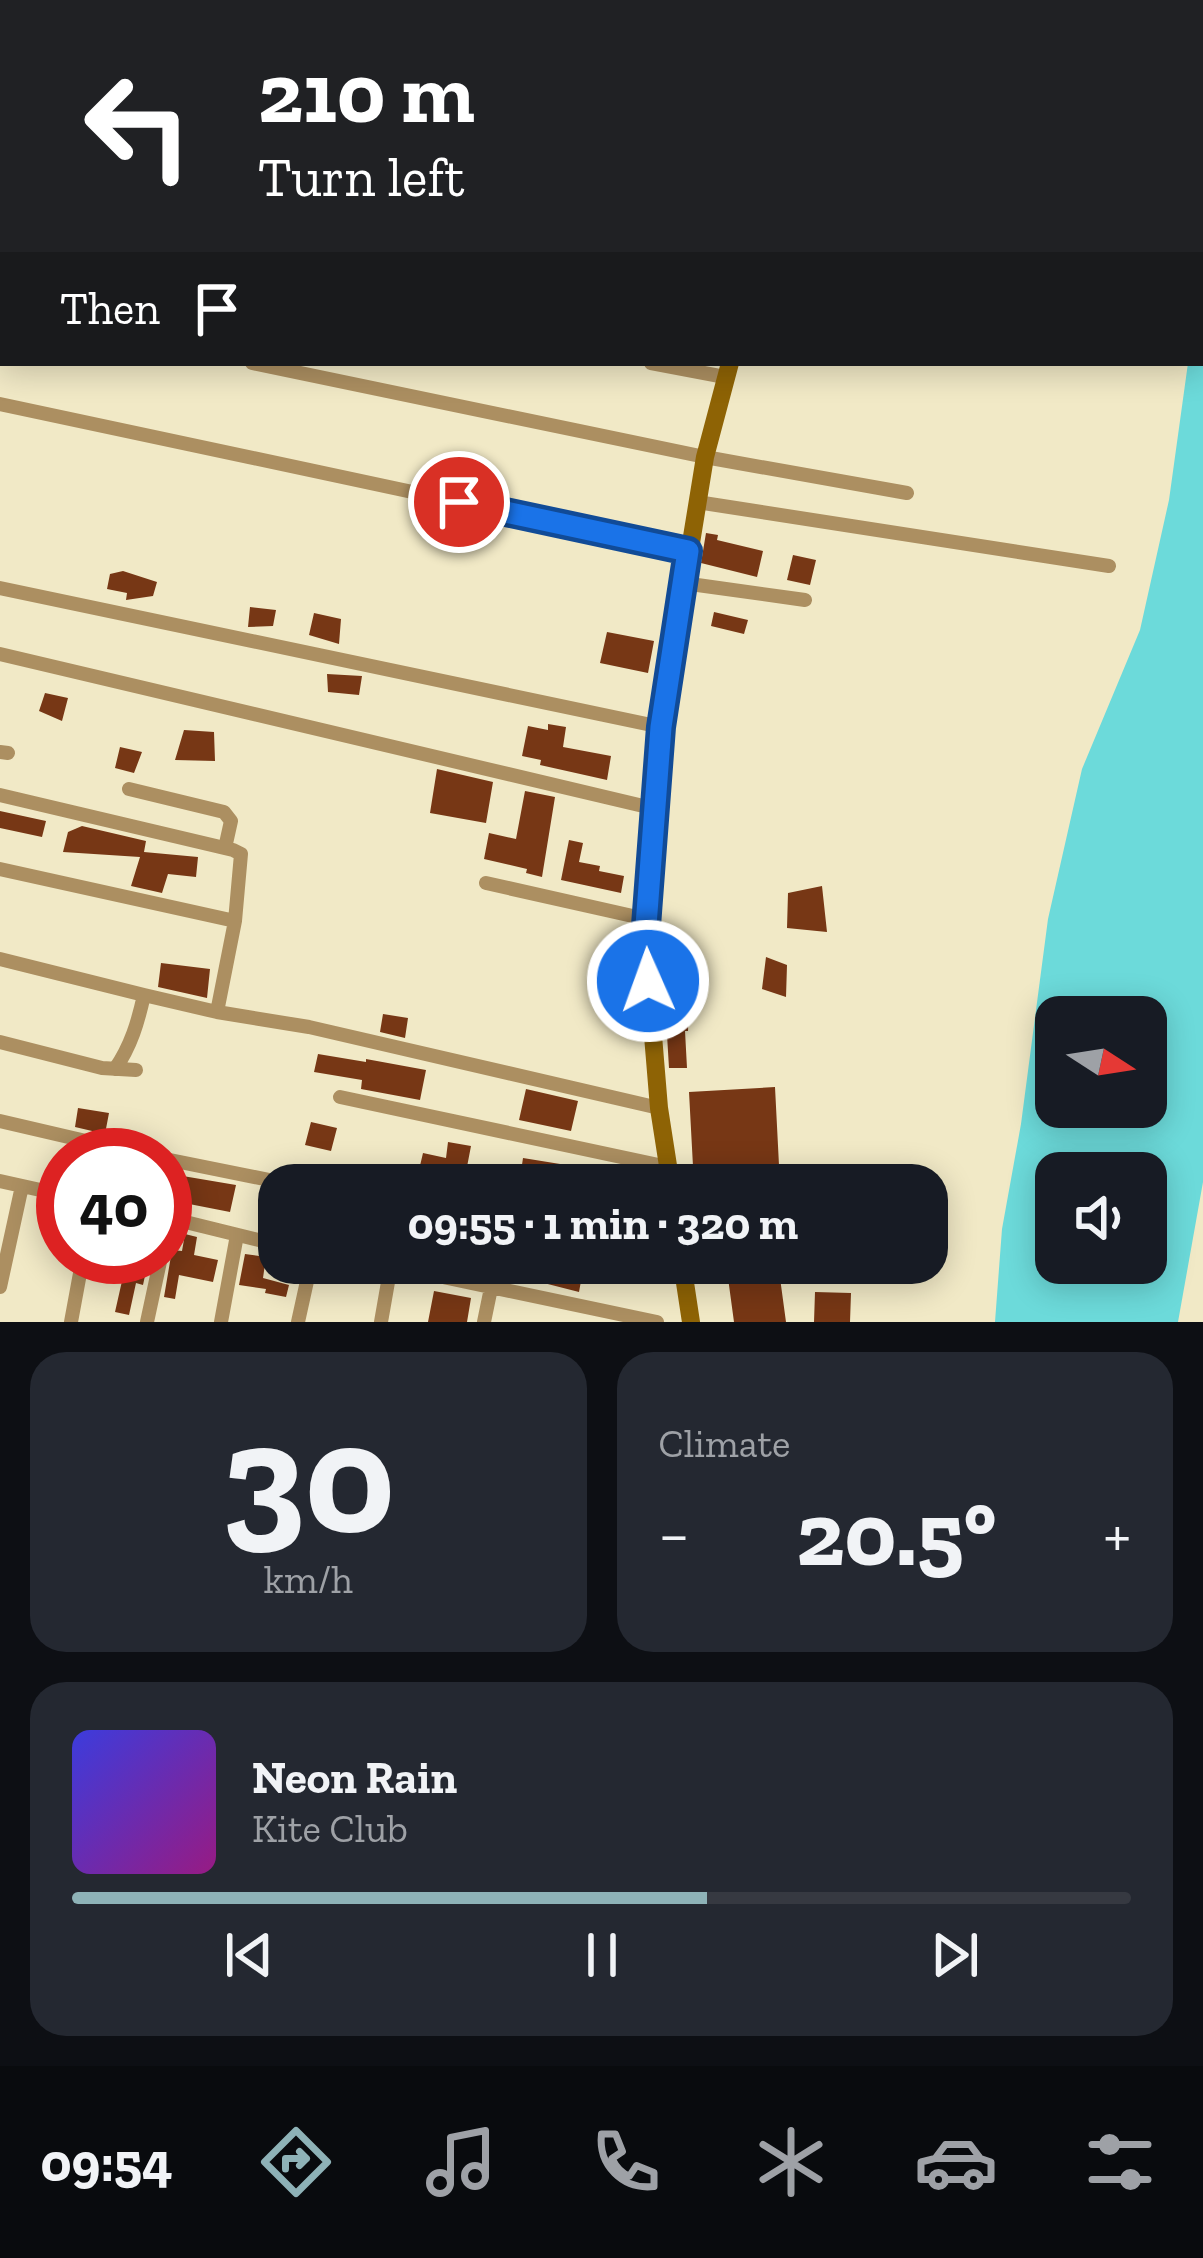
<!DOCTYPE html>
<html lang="en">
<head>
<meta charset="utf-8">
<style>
  :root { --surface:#171b24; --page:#242831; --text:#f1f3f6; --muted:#9ea1a6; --line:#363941; --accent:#8eb2b7 }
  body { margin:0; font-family:"Zilla Slab",serif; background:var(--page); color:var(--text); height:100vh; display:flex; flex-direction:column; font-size:45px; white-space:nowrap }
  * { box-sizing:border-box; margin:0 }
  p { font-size:39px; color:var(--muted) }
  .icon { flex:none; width:66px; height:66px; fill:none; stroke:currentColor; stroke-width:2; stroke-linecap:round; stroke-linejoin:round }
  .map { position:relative; height:1322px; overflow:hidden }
  .panel { display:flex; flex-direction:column; gap:30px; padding:30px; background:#0d0f14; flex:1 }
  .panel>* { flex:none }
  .banner { position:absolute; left:0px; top:0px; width:1203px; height:366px; box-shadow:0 6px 30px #0003; background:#202124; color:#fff; overflow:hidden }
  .needle { width:78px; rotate:102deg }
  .controls { position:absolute; left:1035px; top:996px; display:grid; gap:24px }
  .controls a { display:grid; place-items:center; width:132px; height:132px; border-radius:24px; background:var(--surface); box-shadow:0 6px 30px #0003; font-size:60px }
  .speed { position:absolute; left:36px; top:1128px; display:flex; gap:24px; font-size:60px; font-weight:700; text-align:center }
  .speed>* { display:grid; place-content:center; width:156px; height:156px; border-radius:50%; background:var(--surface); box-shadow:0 6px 30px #0003; line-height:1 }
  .speed .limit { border:18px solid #d22; background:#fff; color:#111 }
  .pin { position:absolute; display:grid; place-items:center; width:102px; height:102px; color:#fff; margin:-51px; border:6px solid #fff; border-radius:50%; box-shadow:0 3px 12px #0007 }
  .me { position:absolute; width:132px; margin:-66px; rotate:358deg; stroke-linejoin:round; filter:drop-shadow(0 0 9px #0008) }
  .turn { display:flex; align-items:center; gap:42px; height:252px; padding:0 60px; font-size:54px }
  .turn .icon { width:156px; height:156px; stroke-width:2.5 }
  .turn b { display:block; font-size:84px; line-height:102px }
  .then { display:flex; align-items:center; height:114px; padding:0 60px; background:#0003; gap:24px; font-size:45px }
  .big { font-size:90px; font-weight:800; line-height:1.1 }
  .panel .tile { flex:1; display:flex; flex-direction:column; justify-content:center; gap:18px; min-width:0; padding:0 42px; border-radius:36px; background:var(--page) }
  .panel .dial { align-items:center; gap:0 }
  .dial b { font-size:156px; line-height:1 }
  .song { display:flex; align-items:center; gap:36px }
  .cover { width:144px; height:144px; border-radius:18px; background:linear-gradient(135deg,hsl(240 70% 55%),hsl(310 70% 35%)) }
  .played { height:12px; border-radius:6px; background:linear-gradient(90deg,var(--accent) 60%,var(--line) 60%) }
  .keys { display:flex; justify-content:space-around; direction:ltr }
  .heat { display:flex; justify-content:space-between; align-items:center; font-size:66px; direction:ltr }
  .panel .tiles { flex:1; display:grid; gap:30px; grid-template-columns:1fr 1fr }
  .tile:last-child { grid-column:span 2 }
  .trip { position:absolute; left:258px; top:1164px; width:690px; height:120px; border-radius:36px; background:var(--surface); box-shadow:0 6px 30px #0003; font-weight:800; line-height:120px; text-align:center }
  .tabs { display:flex; height:192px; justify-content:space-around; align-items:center; background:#090b0e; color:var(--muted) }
  .tabs .icon { width:84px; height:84px }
  .tabs .active { color:var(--accent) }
  .tabs b { font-size:54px; color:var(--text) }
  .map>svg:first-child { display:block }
</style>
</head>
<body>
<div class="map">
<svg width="1203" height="1322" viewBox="0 0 1203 1322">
  <rect width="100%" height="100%" fill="#f1e9c6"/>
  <path fill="#6cdada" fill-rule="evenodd" d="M 1203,163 L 1203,1182 L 1178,1322 L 995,1322 L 1002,1229 L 1021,1124 L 1048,919 L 1082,769 L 1140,630 L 1169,500 L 1188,363 L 1200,363 L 1200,183 ZM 1056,1017 L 1146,1017 L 1146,1107 L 1056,1107 ZM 1056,1173 L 1146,1173 L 1146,1263 L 1056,1263 Z"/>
  <path fill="#773715" d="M 706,533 L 718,535 L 717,540 L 763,551 L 757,577 L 701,563 Z
    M 793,555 L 816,560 L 810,585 L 787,580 Z
    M 123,571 L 157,582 L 153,596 L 126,600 L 127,593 L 107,589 L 110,574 Z
    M 250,607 L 276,610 L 273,626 L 248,627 Z
    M 714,612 L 748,620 L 744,634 L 711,626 Z
    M 314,613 L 341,619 L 339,644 L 309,635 Z
    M 607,632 L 654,641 L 648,673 L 600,663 Z
    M 327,674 L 362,676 L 359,695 L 328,692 Z
    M 45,693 L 68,698 L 62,721 L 39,711 Z
    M 548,724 L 566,727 L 563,747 L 611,756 L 607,780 L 540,765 L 541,760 L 522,756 L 528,726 L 548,730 Z
    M 184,730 L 214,732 L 215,761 L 175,760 Z
    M 120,747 L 142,752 L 134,773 L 115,768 Z
    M 437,769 L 493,782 L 486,823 L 430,813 Z
    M 525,791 L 555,797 L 542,877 L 526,873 L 527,869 L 484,859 L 489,833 L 516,839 Z
    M 0,811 L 46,821 L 42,837 L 0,828 Z
    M 82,826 L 146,841 L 144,852 L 198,857 L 196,877 L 168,874 L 162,893 L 131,886 L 140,857 L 63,852 L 68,832 Z
    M 569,840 L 583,843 L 579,862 L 600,866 L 599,871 L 624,876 L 621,893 L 561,880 Z
    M 822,886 L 827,932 L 787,928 L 788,893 Z
    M 766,957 L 787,965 L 786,997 L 762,989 Z
    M 161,963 L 210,969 L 207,998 L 158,987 Z
    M 665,1001 L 689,1001 L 688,1031 L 685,1031 L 687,1068 L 669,1068 Z
    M 383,1014 L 408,1018 L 405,1038 L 380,1032 Z
    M 318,1054 L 366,1062 L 366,1059 L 426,1070 L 420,1100 L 361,1089 L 362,1080 L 314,1072 Z
    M 775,1087 L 780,1185 L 694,1185 L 689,1092 Z
    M 526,1089 L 578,1101 L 571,1131 L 519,1120 Z
    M 78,1108 L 109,1113 L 105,1134 L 75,1127 Z
    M 311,1122 L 337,1128 L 331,1151 L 305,1145 Z
    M 448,1142 L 471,1146 L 466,1172 L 438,1168 L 437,1174 L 419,1170 L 423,1153 L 446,1158 Z
    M 523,1158 L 591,1169 L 588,1185 L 519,1185 Z
    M 165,1173 L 236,1185 L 230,1212 L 179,1202 L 181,1187 L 165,1184 Z
    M 185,1234 L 197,1237 L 194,1255 L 218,1260 L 213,1282 L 179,1275 L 175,1299 L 164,1297 L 172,1250 L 182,1251 Z
    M 245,1254 L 266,1257 L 263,1278 L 289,1285 L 286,1297 L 265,1293 L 266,1289 L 239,1285 Z
    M 121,1257 L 148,1262 L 143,1285 L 136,1283 L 129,1315 L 115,1312 L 122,1281 L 116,1280 Z
    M 535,1263 L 558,1263 L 583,1270 L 579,1292 L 532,1280 Z
    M 726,1263 L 778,1263 L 786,1322 L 734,1322 Z
    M 434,1291 L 471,1298 L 467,1322 L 428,1322 Z
    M 815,1292 L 851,1293 L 850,1322 L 814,1322 Z"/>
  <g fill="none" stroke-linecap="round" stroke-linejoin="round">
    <path stroke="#ac8f61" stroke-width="14" d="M 506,0 L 523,3
      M 245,3 L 246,0
      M 347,3 L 347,0
      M 466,3 L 467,0
      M 0,59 L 3,60
      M 0,163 L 3,164
      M 0,234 L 3,235
      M 0,310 L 3,311
      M 252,363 L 705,457 L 907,493
      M 651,363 L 725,377
      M 0,404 L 689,551
      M 697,502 L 1109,566
      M 683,583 L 805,600
      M 0,588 L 661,727
      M 0,654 L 656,809
      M 0,752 L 8,753
      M 129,789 L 224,812 L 231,821 L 225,848
      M 0,795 L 233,850 L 241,854 L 235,921 L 217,1012
      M 0,869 L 235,921
      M 486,883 L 646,919
      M 0,959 L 144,995 L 217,1012 L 309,1027 L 659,1108
      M 0,1042 L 102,1068 L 136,1070
      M 115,1069 C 131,1046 138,1022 144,995
      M 340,1097 L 668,1167
      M 0,1121 L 146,1155
      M 165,1159 L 294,1185
      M 0,1181 L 63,1195
      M 165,1217 L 279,1245
      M 165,1236 L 169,1218
      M 377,1263 L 657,1322
      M 0,1287 L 22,1186
      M 71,1322 L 83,1257
      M 147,1322 L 161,1257
      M 221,1322 L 237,1235
      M 298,1322 L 311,1263
      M 381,1322 L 391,1265
      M 484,1322 L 491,1288"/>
    <path stroke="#8e6305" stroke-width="18" d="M 906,3 L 907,0
      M 671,1185 L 659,1108 L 645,939 L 661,727 L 705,457 L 730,363
      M 682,1263 L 691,1322"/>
  </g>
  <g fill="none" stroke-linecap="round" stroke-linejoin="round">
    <defs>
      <path id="route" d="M 459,502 L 688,551 L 661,727 L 645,939 L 648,981"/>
    </defs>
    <use href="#route" stroke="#114b97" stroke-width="30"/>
    <use href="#route" stroke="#1a73e8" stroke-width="21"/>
  </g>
</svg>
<div class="controls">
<a><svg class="needle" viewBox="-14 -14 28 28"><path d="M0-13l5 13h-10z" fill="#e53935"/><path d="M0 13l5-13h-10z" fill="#9ea1a6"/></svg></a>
<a><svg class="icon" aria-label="sound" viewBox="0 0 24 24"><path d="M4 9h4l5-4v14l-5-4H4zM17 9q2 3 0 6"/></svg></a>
</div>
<div class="speed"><div class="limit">40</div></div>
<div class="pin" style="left:459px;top:502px;background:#d93025"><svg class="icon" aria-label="arrive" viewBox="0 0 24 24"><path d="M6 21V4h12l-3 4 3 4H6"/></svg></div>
<svg class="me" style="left:648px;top:981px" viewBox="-20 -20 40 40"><circle r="17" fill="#1a73e8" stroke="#fff" stroke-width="3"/><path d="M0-11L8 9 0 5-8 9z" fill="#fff"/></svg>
<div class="trip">09:55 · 1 min · 320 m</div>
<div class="banner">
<div class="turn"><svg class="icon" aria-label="left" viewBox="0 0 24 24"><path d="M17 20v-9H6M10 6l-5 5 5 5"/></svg><div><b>210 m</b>Turn left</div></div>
<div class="then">Then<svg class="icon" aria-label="arrive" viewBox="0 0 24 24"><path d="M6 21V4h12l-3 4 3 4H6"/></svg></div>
</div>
</div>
<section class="panel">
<div class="tiles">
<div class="tile dial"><b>30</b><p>km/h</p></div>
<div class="tile"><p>Climate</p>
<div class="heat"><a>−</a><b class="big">20.5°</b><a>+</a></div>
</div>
<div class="tile">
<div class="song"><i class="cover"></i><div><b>Neon Rain</b><p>Kite Club</p></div></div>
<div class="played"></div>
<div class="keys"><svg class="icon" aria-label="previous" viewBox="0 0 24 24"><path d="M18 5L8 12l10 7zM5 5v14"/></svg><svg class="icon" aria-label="pause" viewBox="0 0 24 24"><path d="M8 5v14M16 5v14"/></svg><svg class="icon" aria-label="next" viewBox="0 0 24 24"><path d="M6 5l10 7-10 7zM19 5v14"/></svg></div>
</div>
</div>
</section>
<nav class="tabs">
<b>09:54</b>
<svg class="icon active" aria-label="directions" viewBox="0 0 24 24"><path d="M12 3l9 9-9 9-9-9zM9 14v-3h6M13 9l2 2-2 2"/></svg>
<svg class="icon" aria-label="music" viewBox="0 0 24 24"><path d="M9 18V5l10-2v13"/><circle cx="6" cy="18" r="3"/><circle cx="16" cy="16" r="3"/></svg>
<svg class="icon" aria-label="phone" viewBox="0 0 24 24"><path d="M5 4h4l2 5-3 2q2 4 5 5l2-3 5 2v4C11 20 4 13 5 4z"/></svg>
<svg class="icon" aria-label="climate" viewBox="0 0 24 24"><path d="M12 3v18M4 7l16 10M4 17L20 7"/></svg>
<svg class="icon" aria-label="car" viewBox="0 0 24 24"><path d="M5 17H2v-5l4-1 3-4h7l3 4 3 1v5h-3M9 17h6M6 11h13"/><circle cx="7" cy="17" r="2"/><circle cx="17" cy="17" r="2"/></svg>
<svg class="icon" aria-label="filters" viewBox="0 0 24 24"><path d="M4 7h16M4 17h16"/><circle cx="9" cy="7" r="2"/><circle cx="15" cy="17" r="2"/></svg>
</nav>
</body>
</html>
